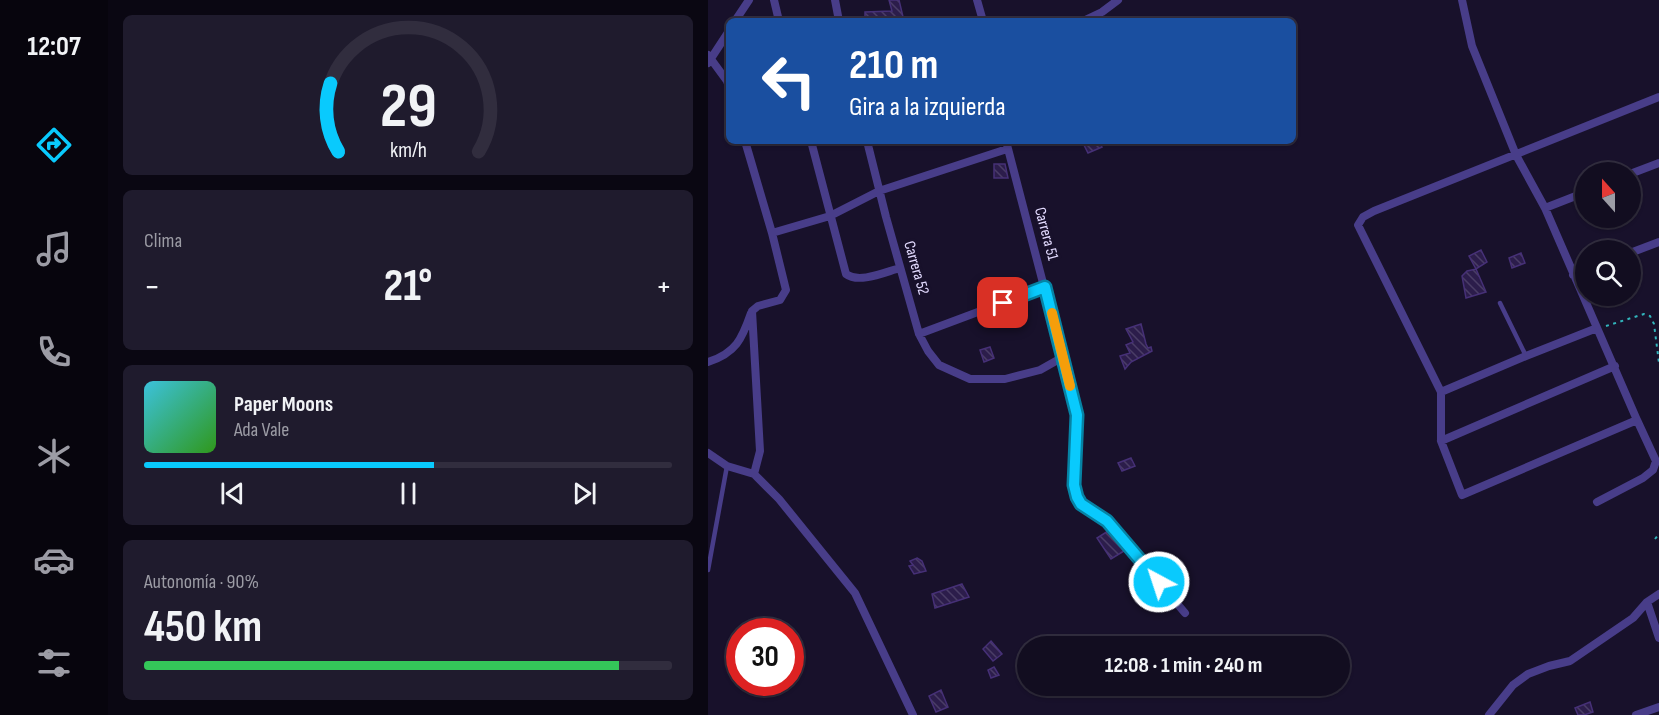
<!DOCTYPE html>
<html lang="es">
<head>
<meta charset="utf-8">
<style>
  :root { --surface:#120d20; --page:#1f1b2d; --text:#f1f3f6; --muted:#9c9ca5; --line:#312d3e; --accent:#09cafd }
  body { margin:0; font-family:"Sofia Sans Condensed",sans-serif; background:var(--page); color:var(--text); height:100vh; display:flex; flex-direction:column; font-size:22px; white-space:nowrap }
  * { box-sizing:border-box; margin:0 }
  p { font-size:20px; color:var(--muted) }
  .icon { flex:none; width:33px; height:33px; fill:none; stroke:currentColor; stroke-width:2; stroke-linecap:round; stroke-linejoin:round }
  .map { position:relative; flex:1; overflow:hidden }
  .side { display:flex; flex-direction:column; gap:15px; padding:15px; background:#0a0712; width:600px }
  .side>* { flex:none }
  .banner { position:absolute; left:18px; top:18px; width:570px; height:126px; border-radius:9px; box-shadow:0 2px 4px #0004,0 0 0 2px var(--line); background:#1a4fa0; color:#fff; overflow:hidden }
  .needle { width:39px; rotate:339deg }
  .controls { position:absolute; left:867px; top:162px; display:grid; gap:12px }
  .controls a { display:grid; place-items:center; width:66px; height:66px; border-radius:50%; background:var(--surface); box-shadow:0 2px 4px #0004,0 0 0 2px var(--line); font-size:30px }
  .speed { position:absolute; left:18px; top:618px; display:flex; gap:12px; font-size:30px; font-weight:700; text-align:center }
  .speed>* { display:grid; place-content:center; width:78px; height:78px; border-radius:50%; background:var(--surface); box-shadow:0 2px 4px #0004,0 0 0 2px var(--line); line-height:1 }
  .speed .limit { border:9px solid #d22; background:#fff; color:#111 }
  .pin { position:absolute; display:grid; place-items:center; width:51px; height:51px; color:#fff; margin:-26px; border-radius:12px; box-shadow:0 3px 9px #0006 }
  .me { position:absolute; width:66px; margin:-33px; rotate:320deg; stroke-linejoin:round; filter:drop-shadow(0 0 4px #0008) }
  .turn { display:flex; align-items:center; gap:21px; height:126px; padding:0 24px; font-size:27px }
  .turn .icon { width:78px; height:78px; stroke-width:2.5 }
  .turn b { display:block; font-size:42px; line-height:51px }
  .big { font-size:45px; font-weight:700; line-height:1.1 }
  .side .tile { flex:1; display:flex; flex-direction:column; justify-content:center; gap:9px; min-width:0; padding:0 21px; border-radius:9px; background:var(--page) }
  .side .dial { align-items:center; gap:0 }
  .dial svg { height:156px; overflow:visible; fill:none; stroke:var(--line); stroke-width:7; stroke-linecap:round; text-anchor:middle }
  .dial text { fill:var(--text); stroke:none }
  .song { display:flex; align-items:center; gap:18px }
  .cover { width:72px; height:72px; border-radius:9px; background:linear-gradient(135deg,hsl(190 70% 55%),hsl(110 70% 35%)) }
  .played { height:6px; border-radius:3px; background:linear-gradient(90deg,var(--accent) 55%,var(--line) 55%) }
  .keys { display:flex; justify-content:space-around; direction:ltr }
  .heat { display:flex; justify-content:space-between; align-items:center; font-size:33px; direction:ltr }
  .charge { height:9px; border-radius:4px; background:linear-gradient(90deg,#34c759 90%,var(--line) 0) }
  .trip { position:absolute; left:309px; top:636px; width:333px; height:60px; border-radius:30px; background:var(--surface); box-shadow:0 2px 4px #0004,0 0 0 2px var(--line); font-weight:700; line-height:60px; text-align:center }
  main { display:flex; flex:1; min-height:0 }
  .dock { display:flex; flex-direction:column; width:108px; justify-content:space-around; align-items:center; background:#07050d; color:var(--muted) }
  .dock .icon { width:42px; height:42px }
  .dock .active { color:var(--accent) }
  .dock b { font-size:27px; color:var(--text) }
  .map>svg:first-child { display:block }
</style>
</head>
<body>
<main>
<nav class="dock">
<b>12:07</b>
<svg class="icon active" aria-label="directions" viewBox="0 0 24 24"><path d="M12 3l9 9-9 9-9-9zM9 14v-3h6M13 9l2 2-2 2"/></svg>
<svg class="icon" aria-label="music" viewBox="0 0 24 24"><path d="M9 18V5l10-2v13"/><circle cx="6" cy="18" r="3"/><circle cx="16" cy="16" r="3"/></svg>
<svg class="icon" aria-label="phone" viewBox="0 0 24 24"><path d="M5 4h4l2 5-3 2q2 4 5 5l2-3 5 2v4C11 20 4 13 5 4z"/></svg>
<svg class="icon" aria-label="climate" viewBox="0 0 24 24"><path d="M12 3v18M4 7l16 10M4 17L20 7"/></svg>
<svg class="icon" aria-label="car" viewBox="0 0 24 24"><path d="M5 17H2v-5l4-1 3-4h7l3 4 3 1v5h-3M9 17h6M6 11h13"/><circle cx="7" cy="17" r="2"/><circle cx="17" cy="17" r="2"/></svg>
<svg class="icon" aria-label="filters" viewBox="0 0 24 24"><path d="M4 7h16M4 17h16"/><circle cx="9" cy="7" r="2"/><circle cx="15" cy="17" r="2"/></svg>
</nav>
<section class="side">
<div class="tile dial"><svg viewBox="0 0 100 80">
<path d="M14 69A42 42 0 1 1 86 69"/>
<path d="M14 69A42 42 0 0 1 10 34" stroke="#09cafd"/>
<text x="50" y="56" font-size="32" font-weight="700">29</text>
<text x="50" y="72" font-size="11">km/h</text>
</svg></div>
<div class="tile"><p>Clima</p>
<div class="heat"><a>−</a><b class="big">21°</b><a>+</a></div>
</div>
<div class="tile">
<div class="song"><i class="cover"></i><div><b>Paper Moons</b><p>Ada Vale</p></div></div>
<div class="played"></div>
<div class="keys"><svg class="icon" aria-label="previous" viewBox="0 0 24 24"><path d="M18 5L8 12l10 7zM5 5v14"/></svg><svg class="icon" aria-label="pause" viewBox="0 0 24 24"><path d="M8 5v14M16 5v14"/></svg><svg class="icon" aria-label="next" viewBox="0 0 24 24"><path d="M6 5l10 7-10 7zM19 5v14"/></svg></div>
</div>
<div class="tile"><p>Autonomía · 90%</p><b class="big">450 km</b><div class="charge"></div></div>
</section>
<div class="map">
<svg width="951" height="715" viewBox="0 0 951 715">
  <defs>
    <pattern id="building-back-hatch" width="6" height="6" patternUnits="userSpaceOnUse" patternTransform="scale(1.5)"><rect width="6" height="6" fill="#2c1d4b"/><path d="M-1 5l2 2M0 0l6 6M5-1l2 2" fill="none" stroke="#4a3d66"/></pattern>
  </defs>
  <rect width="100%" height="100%" fill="#18112b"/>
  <path fill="url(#building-back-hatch)" stroke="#463077" stroke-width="1.5" d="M 181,0 L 191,0 L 196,21 L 157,21 L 157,12 L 184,11 Z
    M 385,141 L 391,141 L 394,147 L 380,153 L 376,145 Z
    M 286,164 L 297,164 L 300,178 L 286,178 Z
    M 773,250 L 779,262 L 768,269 L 761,256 Z
    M 813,253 L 817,263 L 804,268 L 801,258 Z
    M 768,269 L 778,292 L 758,298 L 754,276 L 759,271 Z
    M 433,324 L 438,344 L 440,348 L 443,347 L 444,351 L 423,362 L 417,369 L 412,356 L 422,353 L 418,345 L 425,342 L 418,329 Z
    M 282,347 L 286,358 L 276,362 L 272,350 Z
    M 423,458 L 427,466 L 414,471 L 410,463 Z
    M 400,531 L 416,551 L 403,559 L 389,538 Z
    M 209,558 L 214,561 L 218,571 L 206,574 L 201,566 L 205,565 L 202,561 Z
    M 254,584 L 261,597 L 227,608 L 224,594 Z
    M 283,641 L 294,654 L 285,661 L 275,649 Z
    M 286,667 L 291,675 L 283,678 L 280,670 Z
    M 233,690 L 240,707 L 228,712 L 221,696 Z
    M 882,702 L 885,712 L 876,715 L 870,715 L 867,708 Z"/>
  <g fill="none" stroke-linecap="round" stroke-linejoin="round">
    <path stroke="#32b5bc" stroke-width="2" stroke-dasharray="3 4.5" stroke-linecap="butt" d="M 898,326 L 936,314 L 942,316 L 946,324 L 951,363
      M 947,539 L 951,534"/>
    <path stroke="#483d89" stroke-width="4.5" d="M 792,303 L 818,356
      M 0,570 L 19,466"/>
    <path stroke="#483d89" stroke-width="8" d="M 66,0 L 71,21
      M 127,0 L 131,21
      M 269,0 L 275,21
      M 754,0 L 764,46 L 808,155 L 837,208 L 929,420 L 754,495 L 733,441 L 733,392 L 650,225 L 655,217 L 666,211 L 951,97
      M 27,21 L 41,0
      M 375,21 L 394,12 L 410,0
      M 0,55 L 19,81 L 21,87
      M 0,63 L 21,31
      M 37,141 L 64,233 L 78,290 L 72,300 L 50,306 L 44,311 L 52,451 L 46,474
      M 103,141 L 138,274 C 151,284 177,272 192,268
      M 159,141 L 178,217 L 211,334 L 220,351 L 231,365 L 262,379 L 297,379 L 332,370 L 355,357
      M 298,141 L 366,402 L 369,415 L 365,485 L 369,497 L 373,504 L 399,521 L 477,613
      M 922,174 L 951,163
      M 837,208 L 878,192
      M 64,233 L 122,216 L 171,191 L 299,149
      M 922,253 L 951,242
      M 865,275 L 878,271
      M 211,334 L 337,287
      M 0,362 C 28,353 34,339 43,313
      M 733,392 L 818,356 L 889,328
      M 733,441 L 907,366
      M 0,453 L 19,466 L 46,474 L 71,499 L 147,593 L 205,715
      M 889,502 L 935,478 L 945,470 L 948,461 L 929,420
      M 939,602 L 951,638
      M 781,715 L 805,685 L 820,674 L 841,666 L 862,661 L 925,618 L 939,602 L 951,594
      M 928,715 L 951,707"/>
  </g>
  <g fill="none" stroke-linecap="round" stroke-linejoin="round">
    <defs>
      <path id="route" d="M 295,303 L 337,287 L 369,415 L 366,485 L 369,497 L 373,504 L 399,521 L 451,582"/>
    </defs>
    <use href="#route" stroke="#0683a4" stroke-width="15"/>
    <use href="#route" stroke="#09cafd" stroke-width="10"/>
    <path stroke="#f59e0b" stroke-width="10" d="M 344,313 L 362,386"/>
  </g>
  <g text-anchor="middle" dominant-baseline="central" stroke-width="6" stroke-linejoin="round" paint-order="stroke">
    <g font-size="16" fill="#e3dbff" stroke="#18112b">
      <text transform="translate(338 234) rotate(75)">Carrera 51</text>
      <text transform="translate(208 268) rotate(74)">Carrera 52</text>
    </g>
  </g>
</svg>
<div class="controls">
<a><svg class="needle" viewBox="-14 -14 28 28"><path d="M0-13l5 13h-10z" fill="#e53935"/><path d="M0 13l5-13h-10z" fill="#9c9ca5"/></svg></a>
<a><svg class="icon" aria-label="search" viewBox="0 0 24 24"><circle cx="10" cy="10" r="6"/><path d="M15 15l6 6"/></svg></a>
</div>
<div class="speed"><div class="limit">30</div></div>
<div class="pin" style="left:295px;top:303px;background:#d93025"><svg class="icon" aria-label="arrive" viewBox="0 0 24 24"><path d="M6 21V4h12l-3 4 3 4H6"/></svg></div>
<svg class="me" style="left:451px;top:582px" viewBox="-20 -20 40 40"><circle r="17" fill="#09cafd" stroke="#fff" stroke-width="3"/><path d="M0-11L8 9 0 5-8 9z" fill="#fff"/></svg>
<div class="trip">12:08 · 1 min · 240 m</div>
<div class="banner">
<div class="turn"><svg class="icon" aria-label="left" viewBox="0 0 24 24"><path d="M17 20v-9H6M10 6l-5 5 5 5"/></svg><div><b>210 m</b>Gira a la izquierda</div></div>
</div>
</div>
</main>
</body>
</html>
